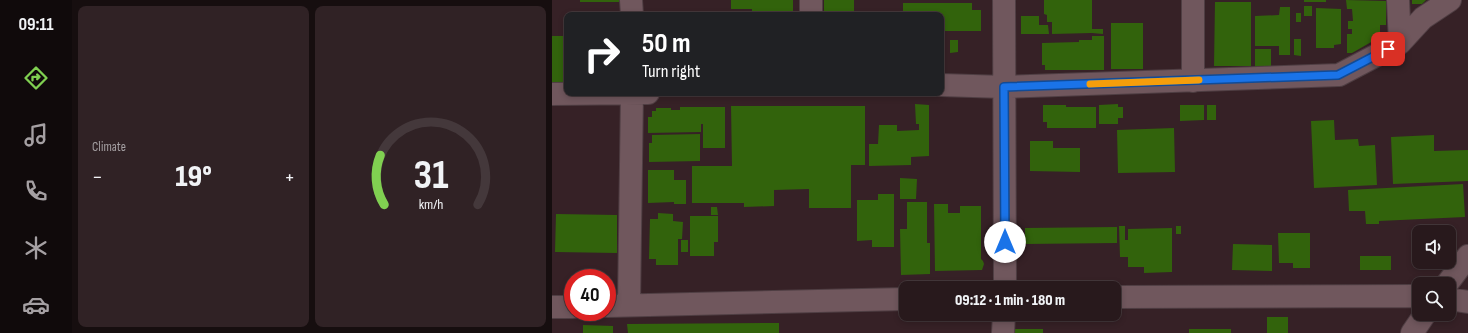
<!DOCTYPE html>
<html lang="en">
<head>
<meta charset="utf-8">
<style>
  :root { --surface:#28191c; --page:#302225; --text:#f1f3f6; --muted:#a5a0a3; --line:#44383b; --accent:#80d051 }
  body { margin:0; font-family:"Sofia Sans Condensed",sans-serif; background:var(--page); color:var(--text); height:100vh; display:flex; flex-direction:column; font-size:15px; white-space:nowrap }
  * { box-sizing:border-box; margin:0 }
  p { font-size:13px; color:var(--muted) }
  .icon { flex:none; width:22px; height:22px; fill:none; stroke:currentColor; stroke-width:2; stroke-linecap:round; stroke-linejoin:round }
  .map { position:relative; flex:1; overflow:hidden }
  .sheet { display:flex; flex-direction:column; gap:6px; padding:6px; background:#160e0f; width:480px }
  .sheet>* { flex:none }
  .hud { position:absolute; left:12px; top:12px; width:380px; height:84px; border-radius:8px; box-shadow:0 2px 6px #0003,0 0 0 1px var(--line); background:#202124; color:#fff; overflow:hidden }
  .buttons { position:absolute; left:860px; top:225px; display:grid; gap:8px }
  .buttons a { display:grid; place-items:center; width:44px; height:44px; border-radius:8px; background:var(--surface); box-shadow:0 2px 6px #0003,0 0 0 1px var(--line); font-size:20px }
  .speed { position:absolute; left:12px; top:269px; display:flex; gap:8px; font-size:20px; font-weight:700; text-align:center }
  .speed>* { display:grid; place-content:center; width:52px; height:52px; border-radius:50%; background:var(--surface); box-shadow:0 2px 6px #0003,0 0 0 1px var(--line); line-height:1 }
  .speed .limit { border:6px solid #d22; background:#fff; color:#111 }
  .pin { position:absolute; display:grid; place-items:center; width:34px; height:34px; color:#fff; margin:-17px; border-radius:8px; box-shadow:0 2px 6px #0006 }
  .me { position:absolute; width:44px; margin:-22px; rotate:0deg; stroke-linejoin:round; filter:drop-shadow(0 0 3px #0008) }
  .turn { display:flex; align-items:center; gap:14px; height:84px; padding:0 12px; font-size:18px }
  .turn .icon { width:52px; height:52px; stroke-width:2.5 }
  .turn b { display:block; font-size:28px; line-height:34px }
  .big { font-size:30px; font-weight:800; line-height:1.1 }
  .sheet .widget { flex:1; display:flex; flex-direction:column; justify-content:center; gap:6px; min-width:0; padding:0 14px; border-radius:8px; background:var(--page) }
  .sheet .dial { align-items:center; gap:0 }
  .dial svg { height:104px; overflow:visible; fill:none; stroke:var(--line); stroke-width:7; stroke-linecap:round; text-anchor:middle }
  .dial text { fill:var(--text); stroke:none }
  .heat { display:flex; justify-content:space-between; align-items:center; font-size:22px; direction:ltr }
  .sheet .tiles { flex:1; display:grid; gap:6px; grid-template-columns:repeat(2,1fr) }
  .trip { position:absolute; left:347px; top:281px; width:222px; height:40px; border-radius:8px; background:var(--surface); box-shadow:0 2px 6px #0003,0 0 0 1px var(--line); font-weight:800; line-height:40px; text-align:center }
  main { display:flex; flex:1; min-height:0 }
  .menu { display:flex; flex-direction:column; width:72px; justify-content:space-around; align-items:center; background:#100a0b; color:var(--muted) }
  .menu .icon { width:28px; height:28px }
  .menu .on { color:var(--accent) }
  .menu b { font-size:18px; color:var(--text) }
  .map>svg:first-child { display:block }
</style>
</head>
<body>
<main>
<nav class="menu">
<b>09:11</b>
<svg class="icon on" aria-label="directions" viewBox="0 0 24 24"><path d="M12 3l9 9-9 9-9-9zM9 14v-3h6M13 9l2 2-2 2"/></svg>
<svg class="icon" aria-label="music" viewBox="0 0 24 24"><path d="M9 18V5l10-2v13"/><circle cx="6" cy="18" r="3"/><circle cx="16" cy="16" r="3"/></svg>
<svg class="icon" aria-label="phone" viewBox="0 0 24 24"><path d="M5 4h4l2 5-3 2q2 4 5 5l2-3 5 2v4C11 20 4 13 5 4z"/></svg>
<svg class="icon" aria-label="climate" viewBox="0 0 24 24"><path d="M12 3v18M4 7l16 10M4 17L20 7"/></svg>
<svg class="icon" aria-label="car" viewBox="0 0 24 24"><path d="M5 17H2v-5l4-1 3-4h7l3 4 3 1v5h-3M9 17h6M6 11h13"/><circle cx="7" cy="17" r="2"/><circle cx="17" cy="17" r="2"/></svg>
</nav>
<section class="sheet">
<div class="tiles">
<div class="widget"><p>Climate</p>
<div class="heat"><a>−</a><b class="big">19°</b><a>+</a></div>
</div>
<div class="widget dial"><svg viewBox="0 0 100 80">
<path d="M14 69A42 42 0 1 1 86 69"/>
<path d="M14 69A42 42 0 0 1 11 31" stroke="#80d051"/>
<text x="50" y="56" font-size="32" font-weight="700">31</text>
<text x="50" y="72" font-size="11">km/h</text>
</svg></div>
</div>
</section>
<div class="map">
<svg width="916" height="333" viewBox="0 0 916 333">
  <rect width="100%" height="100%" fill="#362126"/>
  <path fill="#32630c" d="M 28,0 L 67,0 L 67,2 L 28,2 Z
    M 179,0 L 241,0 L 241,15 L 200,15 L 200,9 L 179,9 Z
    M 272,0 L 302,0 L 302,15 L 272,15 Z
    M 492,0 L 540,0 L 540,29 L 551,29 L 551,34 L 540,33 L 500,34 L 500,22 L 495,22 L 495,15 L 492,14 Z
    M 752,0 L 774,0 L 774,2 L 752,2 Z
    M 794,0 L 834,1 L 834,25 L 828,25 L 828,37 L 800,53 L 795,53 L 795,34 L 800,34 L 800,29 L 796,29 L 796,21 L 801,21 L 800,9 L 795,9 Z
    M 860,0 L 874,0 L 870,4 L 860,4 Z
    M 663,2 L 699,2 L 699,66 L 662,66 Z
    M 351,3 L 420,3 L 420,10 L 429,10 L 429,31 L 389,31 L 389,15 L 351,15 Z
    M 752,6 L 760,6 L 760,16 L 752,16 Z
    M 728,7 L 738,7 L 738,55 L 727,55 L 727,46 L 703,46 L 703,16 L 727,15 Z
    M 764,8 L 789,9 L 789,44 L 782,45 L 782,48 L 764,48 Z
    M 744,13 L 749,13 L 749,22 L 744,22 Z
    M 469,16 L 487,16 L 487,25 L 496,25 L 497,34 L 469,34 Z
    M 559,23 L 591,23 L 591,69 L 559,69 Z
    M 0,36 L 15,36 L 15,85 L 0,85 Z
    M 540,36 L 552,36 L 552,70 L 493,70 L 493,65 L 490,65 L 490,43 L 527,42 L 527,40 L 540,40 Z
    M 742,39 L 749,39 L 749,56 L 742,55 Z
    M 398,40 L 406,40 L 406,52 L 398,53 Z
    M 389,45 L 391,45 L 392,72 L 389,73 Z
    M 703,49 L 719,49 L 719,67 L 703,67 Z
    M 363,104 L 377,105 L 377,156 L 359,157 L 359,165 L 317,166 L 317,144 L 326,144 L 327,125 L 345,125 L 345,131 L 367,130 L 367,124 L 364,124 Z
    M 566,104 L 566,107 L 571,107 L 571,118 L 566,118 L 566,124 L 547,124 L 547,105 Z
    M 491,105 L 514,105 L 514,107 L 544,107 L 544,128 L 495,128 L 495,122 L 491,122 Z
    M 628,105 L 652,105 L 652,120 L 628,121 Z
    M 655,105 L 664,105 L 664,120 L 655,120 Z
    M 179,106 L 313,106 L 313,165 L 299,165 L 299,208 L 257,208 L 257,189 L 222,190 L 222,206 L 192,207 L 192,203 L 140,203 L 140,166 L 180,166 Z
    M 128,107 L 173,107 L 173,148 L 151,148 L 151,124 L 149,124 L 149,132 L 96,133 L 96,117 L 100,117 L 100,111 L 104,111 L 104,108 L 119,108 L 119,110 L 128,110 Z
    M 782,120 L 783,140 L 806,139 L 807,146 L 823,145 L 825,185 L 762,188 L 759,121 Z
    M 622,128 L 623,172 L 566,173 L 565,130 Z
    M 148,134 L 148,161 L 97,162 L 97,143 L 100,143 L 100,135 Z
    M 882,135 L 882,151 L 916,150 L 916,181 L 841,184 L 839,137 Z
    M 478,141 L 501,141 L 501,148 L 528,148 L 528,172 L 478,171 Z
    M 96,170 L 122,170 L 122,180 L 134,180 L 134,204 L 122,204 L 122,202 L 96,203 Z
    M 348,178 L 365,179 L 364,199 L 348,199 Z
    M 911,184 L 913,217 L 827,221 L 827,224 L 814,224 L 813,211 L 797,211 L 796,190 Z
    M 326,194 L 342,194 L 342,247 L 320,247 L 320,240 L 305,241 L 305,200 L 326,200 Z
    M 355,202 L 375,202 L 375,243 L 378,243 L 378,274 L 349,275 L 348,229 L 355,229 Z
    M 382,204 L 396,204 L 396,213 L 408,213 L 408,206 L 429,206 L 429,259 L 431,261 L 432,264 L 430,270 L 383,271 Z
    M 159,207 L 165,207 L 166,215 L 159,215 Z
    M 106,213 L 121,214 L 121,221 L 131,222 L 130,239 L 126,239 L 126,265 L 104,265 L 104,259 L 97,259 L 98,219 L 106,219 Z
    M 4,214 L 65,215 L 65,253 L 3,252 Z
    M 138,216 L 166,216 L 166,242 L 162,242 L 162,256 L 138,256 Z
    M 567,226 L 573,226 L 573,240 L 576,240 L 576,229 L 620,228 L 620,272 L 592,273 L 592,267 L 576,267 L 576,257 L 568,257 Z
    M 624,226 L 629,226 L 629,234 L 624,234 Z
    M 565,227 L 565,243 L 473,244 L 473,228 Z
    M 726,233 L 758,233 L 758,268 L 741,268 L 741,263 L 727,263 Z
    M 129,240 L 136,240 L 136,252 L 129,252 Z
    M 681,244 L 720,245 L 720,271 L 680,270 Z
    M 808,256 L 839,256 L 839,270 L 808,270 Z
    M 715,317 L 736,317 L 736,333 L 715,333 Z
    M 227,323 L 227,333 L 76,333 L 75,324 Z
    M 31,325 L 61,326 L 61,333 L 31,333 Z
    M 463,329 L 491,329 L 491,333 L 463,333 Z
    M 637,329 L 679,329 L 679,333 L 637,333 Z"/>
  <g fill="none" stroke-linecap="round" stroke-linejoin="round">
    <defs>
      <path id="minor" d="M 79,0 L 80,15
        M 452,0 L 453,288
        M 641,0 L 641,81
        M 846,0 L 848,43
        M 259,15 L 259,0
        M 389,85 L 452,87 L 787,75 L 848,43 L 871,18 L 898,0
        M 0,94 L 96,93
        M 895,284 L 916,256
        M 562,297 L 867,296
        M 897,299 L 916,302
        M 77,305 L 80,93
        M 55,306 L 354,299
        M 0,307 L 21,307
        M 451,333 L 452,314
        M 860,333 L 873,314"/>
    </defs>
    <use href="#minor" stroke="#4f3e43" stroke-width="24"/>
    <use href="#minor" stroke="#70575d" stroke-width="22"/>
  </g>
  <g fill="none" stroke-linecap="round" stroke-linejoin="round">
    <defs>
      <path id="route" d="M 453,242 L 452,87 L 786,75 L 836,49"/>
    </defs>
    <use href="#route" stroke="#114b97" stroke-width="10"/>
    <use href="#route" stroke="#1a73e8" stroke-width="7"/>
    <path stroke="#f59e0b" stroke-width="7" d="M 538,84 L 647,80"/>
  </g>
</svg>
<div class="buttons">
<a><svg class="icon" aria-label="sound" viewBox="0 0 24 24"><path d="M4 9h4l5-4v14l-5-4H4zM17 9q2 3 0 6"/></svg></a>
<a><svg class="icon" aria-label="search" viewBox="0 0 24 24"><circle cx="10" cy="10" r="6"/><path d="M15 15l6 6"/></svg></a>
</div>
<div class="speed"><div class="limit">40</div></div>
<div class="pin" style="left:836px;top:49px;background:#d93025"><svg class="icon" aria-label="arrive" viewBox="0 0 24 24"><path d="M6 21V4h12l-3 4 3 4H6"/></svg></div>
<svg class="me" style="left:453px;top:242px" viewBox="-20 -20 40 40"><circle r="19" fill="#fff"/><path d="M0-13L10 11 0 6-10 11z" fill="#1a73e8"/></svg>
<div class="trip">09:12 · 1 min · 180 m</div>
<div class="hud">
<div class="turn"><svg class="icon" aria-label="right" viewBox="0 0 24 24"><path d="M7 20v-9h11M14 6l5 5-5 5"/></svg><div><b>50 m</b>Turn right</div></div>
</div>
</div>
</main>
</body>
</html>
